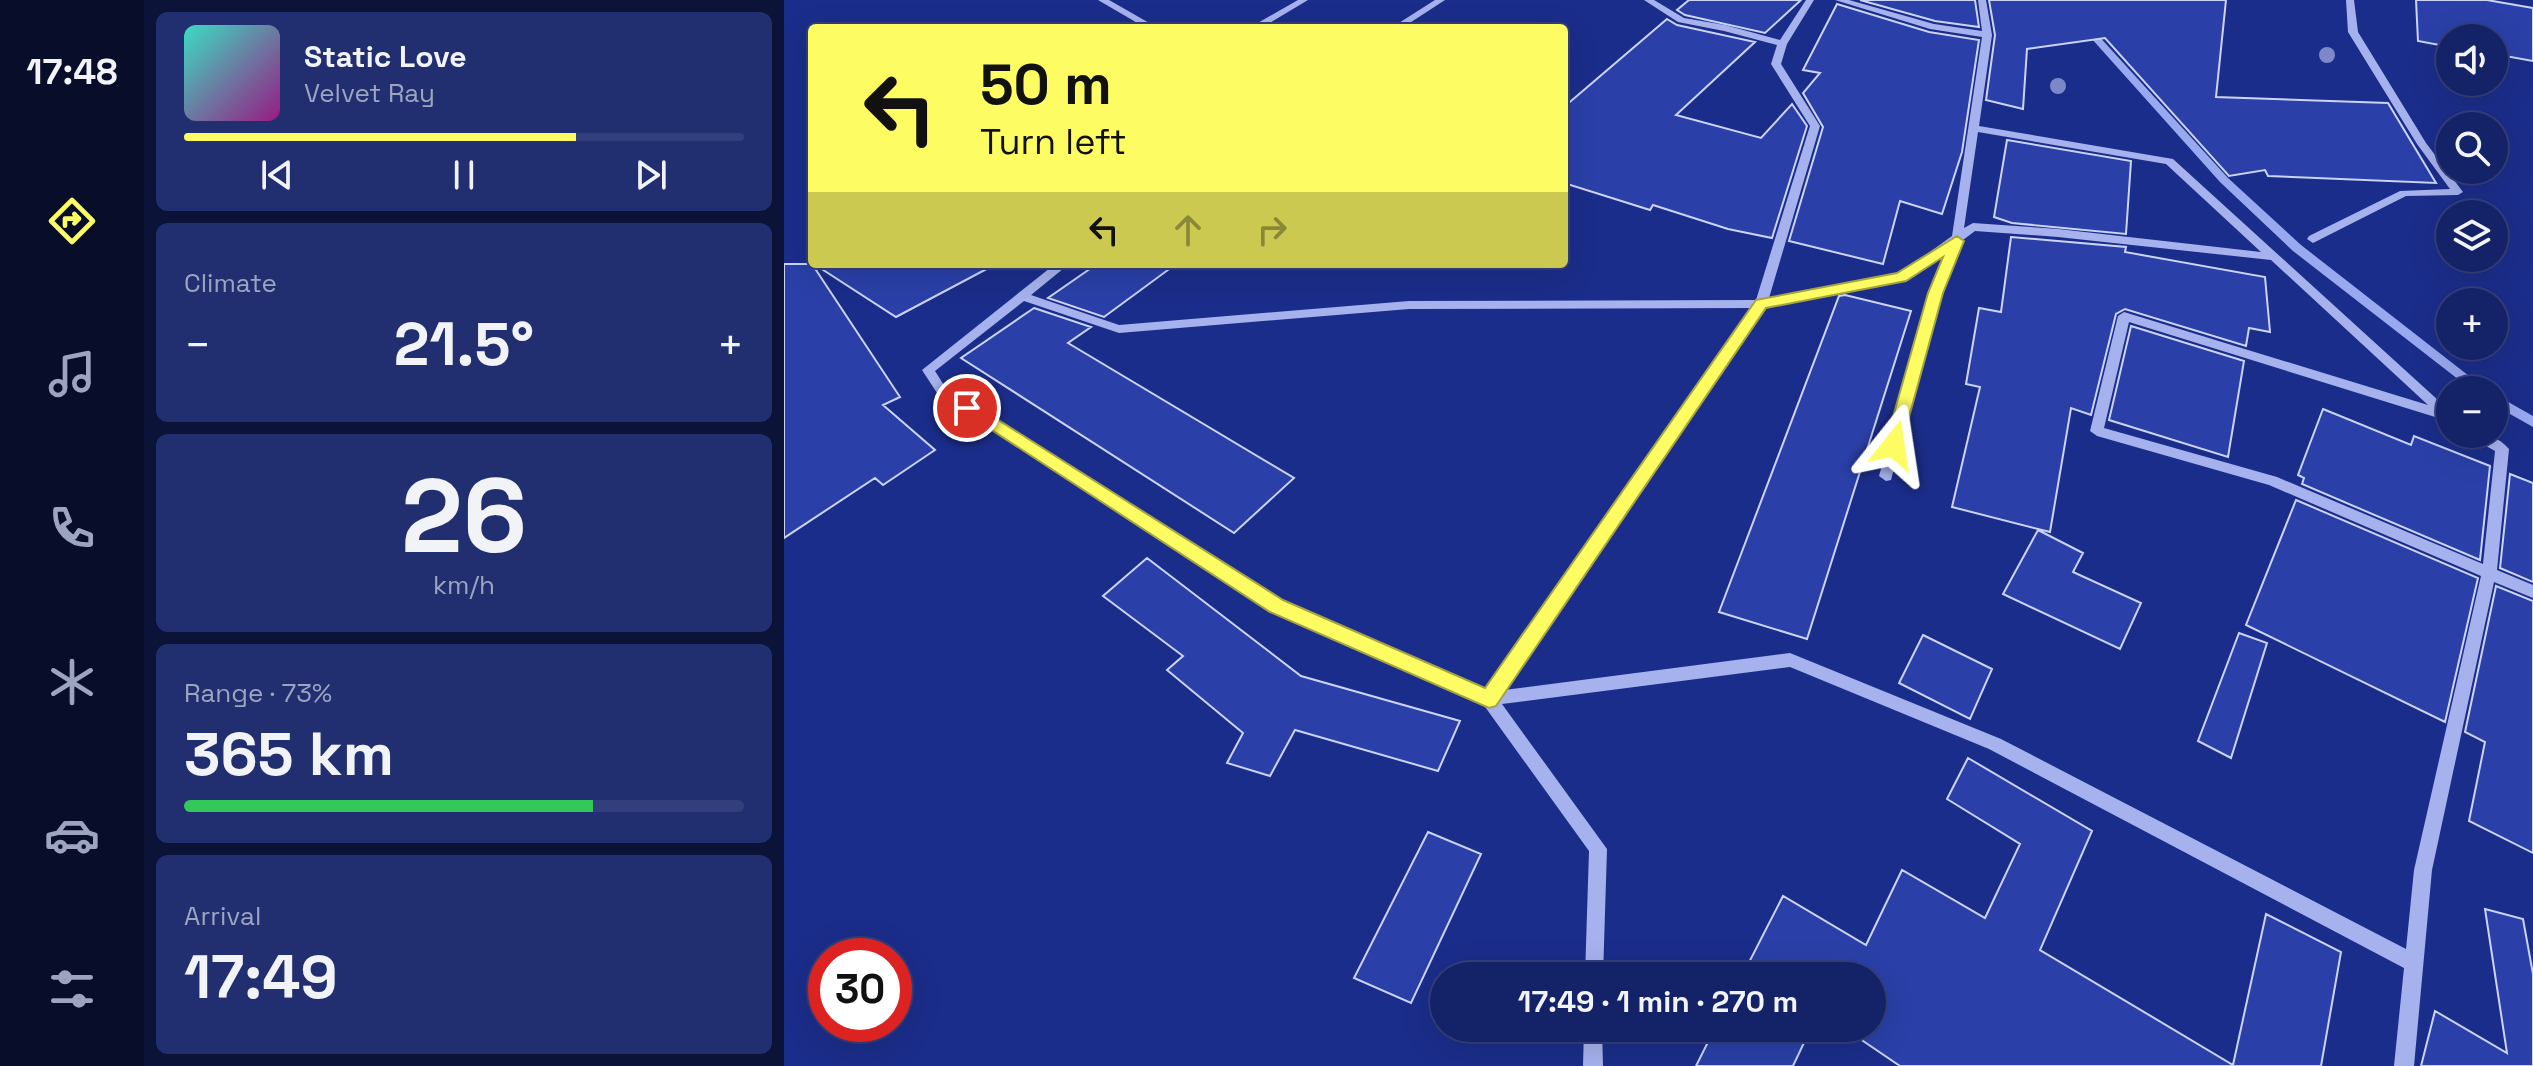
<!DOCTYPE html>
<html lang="en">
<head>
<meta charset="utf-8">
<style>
  :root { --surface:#142268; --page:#212f71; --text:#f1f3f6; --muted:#9da4c0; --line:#333f7c; --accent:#fefc63 }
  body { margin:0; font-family:"Space Grotesk",sans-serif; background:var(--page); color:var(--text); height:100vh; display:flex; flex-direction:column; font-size:30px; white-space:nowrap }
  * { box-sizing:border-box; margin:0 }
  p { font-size:26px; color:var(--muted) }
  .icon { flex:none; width:44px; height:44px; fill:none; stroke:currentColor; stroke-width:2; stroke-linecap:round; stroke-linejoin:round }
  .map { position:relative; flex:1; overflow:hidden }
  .details { display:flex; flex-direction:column; gap:12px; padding:12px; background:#0b1339; width:640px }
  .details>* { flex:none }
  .banner { position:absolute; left:24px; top:24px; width:760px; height:244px; border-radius:8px; box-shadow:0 8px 32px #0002,0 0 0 2px var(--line); background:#fefc63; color:#111; overflow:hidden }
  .controls { position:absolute; left:1652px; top:24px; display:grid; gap:16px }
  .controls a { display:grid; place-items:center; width:72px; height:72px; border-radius:50%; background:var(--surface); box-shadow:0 8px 32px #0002,0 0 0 2px var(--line); font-size:40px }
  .speed { position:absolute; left:24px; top:938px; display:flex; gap:16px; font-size:40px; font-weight:700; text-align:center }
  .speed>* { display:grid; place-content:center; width:104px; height:104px; border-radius:50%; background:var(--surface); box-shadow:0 8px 32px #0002,0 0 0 2px var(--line); line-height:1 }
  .speed .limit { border:12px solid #d22; background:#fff; color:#111 }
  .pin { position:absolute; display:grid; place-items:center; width:68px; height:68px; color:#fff; margin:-34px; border:4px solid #fff; border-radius:50%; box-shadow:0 2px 8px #0007 }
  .me { position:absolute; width:88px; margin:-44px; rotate:15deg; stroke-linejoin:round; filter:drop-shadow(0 0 6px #0008) }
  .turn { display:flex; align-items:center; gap:28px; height:168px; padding:0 40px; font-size:36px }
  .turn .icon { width:104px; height:104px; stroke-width:2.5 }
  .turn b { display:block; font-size:56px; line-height:68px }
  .lanes { display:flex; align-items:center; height:76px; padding:0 40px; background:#0003; justify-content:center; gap:40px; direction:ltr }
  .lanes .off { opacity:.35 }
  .big { font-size:60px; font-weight:800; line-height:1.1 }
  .details .tile { flex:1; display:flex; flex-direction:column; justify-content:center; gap:12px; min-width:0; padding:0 28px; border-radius:12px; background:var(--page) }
  .details .dial { align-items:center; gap:0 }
  .dial b { font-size:104px; line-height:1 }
  .song { display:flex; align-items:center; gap:24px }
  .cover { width:96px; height:96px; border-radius:12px; background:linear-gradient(135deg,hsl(170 70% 55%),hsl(310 70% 35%)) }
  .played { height:8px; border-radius:4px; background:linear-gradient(90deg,var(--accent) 70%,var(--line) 70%) }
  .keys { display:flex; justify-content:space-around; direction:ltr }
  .heat { display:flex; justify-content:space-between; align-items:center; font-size:44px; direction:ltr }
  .charge { height:12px; border-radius:6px; background:linear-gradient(90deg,#34c759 73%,var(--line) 0) }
  .trip { position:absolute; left:646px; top:962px; width:456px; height:80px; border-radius:40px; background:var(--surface); box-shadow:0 8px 32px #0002,0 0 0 2px var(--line); font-weight:800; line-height:80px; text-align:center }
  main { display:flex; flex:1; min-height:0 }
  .dock { display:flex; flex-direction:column; width:144px; justify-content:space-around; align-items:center; background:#080e2a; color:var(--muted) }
  .dock .icon { width:56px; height:56px }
  .dock .selected { color:var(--accent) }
  .dock b { font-size:36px; color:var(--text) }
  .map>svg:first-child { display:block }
</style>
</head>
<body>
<main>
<nav class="dock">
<b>17:48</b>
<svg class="icon selected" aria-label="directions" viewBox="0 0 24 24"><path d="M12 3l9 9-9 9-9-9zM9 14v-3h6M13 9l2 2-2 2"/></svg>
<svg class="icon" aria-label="music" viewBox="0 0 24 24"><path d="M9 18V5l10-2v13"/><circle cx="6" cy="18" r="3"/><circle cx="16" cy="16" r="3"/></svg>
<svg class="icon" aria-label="phone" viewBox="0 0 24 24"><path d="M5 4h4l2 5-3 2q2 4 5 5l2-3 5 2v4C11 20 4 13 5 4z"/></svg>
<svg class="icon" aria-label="climate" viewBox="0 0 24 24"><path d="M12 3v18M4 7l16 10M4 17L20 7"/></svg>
<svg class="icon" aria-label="car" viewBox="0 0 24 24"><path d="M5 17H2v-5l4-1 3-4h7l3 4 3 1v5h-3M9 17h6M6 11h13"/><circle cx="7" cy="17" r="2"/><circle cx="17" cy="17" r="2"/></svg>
<svg class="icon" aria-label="filters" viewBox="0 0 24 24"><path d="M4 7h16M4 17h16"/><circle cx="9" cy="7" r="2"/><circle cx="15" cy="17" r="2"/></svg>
</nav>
<section class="details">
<div class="tile">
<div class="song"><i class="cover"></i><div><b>Static Love</b><p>Velvet Ray</p></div></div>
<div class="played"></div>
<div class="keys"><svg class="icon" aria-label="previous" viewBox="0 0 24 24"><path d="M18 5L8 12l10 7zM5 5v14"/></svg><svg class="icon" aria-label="pause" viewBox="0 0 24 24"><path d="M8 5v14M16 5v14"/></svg><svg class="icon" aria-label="next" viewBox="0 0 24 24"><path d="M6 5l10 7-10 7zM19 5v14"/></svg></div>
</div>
<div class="tile"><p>Climate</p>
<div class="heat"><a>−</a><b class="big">21.5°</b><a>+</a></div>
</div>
<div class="tile dial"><b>26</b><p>km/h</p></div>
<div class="tile"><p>Range · 73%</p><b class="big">365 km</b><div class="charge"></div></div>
<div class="tile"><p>Arrival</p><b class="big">17:49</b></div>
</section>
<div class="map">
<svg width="1749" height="1066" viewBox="0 0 1749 1066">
  <rect width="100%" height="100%" fill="#1b2d8a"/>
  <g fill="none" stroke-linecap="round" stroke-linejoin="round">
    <path fill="#99a9ef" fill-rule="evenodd" d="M 1273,0 L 1282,0 L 1444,178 L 1517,245 L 1703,390 L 1688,390 L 1509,251 L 1436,182 Z
      M 1710,394 L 1749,416 L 1749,427 L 1710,405 Z"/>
  </g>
  <path fill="#2a40a8" stroke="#cbd3f9" stroke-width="2" d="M 905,0 L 1017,0 L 981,33 L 901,15 L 893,10 Z
    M 1076,0 L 1191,0 L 1195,27 L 1151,21 Z
    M 1205,0 L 1442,0 L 1432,97 L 1604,103 L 1652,183 L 1484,176 L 1481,170 L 1445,176 L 1321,38 L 1243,49 L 1239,109 L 1202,100 L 1211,35 Z
    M 1632,0 L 1703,0 L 1749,8 L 1749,61 L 1710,54 L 1710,38 L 1666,38 L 1666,47 L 1634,41 Z
    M 1053,4 L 1145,32 L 1195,40 L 1178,152 L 1158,214 L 1116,201 L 1099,264 L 1005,241 L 1039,127 L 1019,93 L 1036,73 L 1019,70 Z
    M 883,19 L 893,25 L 971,42 L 892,115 L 977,138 L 1008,104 L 1023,126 L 988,238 L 944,229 L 869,205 L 866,210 L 780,183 L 780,107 Z
    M 1223,140 L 1347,161 L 1342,234 L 1228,223 L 1210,217 Z
    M 1227,237 L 1342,247 L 1341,252 L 1481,277 L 1486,332 L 1465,328 L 1462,346 L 1341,309 L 1332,314 L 1307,415 L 1287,408 L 1266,532 L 1168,507 L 1196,387 L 1182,384 L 1195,308 L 1217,312 Z
    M 0,264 L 28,264 L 116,397 L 99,405 L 151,450 L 99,485 L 91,478 L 0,538 Z
    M 30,264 L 212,264 L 112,317 Z
    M 313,264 L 392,264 L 320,317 L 264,298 Z
    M 1061,295 L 1127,311 L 1023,639 L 935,612 L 1055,296 Z
    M 250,308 L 307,327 L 284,343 L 510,478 L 450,533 L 177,358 Z
    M 1347,326 L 1460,361 L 1444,457 L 1325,420 Z
    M 1539,409 L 1627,445 L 1630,436 L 1706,466 L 1696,560 L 1518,484 L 1520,478 L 1514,475 Z
    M 1726,474 L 1749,483 L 1749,582 L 1716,568 Z
    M 1512,500 L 1694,578 L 1661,722 L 1462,625 Z
    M 1254,530 L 1299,553 L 1289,572 L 1357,603 L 1336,649 L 1219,594 Z
    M 363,558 L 517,676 L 676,721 L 654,771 L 511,730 L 486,776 L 443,763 L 459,733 L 383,670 L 399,656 L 319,596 Z
    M 1712,586 L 1749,601 L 1749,853 L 1685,821 L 1701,742 L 1681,732 Z
    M 1455,633 L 1483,643 L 1447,758 L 1414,741 Z
    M 1139,635 L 1208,669 L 1186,719 L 1115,683 Z
    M 1184,758 L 1308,831 L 1256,950 L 1449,1065 L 1482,914 L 1557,952 L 1537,1066 L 1116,1066 L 1060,1028 L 1088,1028 L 1088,976 L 958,976 L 999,896 L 1082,945 L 1118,870 L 1201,918 L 1236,844 L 1163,799 Z
    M 644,832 L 697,854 L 627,1003 L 570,978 Z
    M 1701,909 L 1739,919 L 1749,974 L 1749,1066 L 1637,1066 L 1651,1011 L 1723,1053 Z
    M 931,1028 L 1027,1028 L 1009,1066 L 912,1066 Z"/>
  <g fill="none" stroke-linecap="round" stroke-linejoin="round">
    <path fill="#a6b2ed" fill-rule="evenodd" d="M 314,0 L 325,0 L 374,28 L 362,28 Z
      M 514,0 L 524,0 L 477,28 L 465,28 Z
      M 651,0 L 661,0 L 618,28 L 607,28 Z
      M 860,0 L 870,0 L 900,18 L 941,25 L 996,40 L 1022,0 L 1030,0 L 1003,44 L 997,64 L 1036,126 L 985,298 L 1114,275 L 1168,236 L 1198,37 L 1146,29 L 1051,0 L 1065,0 L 1150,24 L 1198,31 L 1194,0 L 1202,0 L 1208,35 L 1195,126 L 1389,159 L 1666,411 L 1666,420 L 1664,421 L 1345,322 L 1320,428 L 1493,477 L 1699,564 L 1711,451 L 1688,438 L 1686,434 C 1702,434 1715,437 1725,449 L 1713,570 L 1749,585 L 1749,598 L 1710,582 L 1648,870 L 1630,1066 L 1610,1066 L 1620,968 L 1205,749 L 1006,667 L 718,704 L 823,849 L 819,976 L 801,976 L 805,851 L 699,704 L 488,611 L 155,396 L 138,370 L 271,264 L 285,264 L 247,295 L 335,325 L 625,301 L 972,300 L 1026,126 L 987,64 L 993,45 L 940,31 L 894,22 ZM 1194,132 L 1382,164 L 1477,252 L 1274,229 L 1189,223 L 1180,228 ZM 1191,231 L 1274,237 L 1487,260 L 1644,405 L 1340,312 L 1334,316 L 1306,431 L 1313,436 L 1485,485 L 1697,576 L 1630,870 L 1622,949 L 1217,739 L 1006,653 L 720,690 L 981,307 L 1121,281 L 1163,251 L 1145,293 L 1095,476 L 1102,481 L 1107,480 L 1157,293 L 1179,240 ZM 240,301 L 335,333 L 625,309 L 968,308 L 702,690 L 498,601 L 163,390 L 151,371 Z
      M 1562,0 L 1570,0 L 1574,32 L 1642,143 L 1679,192 L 1674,195 L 1622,196 L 1529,243 L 1523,239 L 1525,236 L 1616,191 L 1666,189 L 1633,144 L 1564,32 Z
      M 800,1028 L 818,1028 L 819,1066 L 799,1066 Z"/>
  </g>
  <g fill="#7c88c7">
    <circle cx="1543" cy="55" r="8"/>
    <circle cx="1274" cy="86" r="8"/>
  </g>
  <path fill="#fefc63" stroke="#a5a440" stroke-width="2" d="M 1173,236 L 1180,241 L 1159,293 L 1116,450 L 1110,452 L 1101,445 L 1144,293 L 1159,257 L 1122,281 L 982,308 L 712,706 L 705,708 L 486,612 L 174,408 L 177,404 L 189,404 L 499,600 L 701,688 L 972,300 L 1113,273 Z"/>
</svg>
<div class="controls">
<a><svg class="icon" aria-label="sound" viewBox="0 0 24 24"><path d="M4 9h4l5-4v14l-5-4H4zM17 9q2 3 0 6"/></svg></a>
<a><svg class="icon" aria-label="search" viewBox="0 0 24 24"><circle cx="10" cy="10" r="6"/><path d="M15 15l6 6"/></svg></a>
<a><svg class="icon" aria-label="layers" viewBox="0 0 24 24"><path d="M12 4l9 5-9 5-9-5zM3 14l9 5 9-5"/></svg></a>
<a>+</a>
<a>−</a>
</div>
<div class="speed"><div class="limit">30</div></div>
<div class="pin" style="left:183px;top:408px;background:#d93025"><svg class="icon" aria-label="arrive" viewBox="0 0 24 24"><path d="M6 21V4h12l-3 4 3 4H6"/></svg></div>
<svg class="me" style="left:1110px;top:445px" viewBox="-20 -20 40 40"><path d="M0-17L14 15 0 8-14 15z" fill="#fefc63" stroke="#fff" stroke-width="4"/></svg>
<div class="trip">17:49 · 1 min · 270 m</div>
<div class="banner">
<div class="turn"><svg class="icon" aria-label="left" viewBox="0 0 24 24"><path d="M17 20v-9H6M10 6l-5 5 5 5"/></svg><div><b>50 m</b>Turn left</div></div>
<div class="lanes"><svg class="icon" aria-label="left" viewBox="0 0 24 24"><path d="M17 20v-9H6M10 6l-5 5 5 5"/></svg><svg class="icon off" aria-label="ahead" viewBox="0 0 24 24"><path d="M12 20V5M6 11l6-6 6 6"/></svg><svg class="icon off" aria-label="right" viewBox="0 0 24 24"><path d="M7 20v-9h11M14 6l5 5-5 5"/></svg></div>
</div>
</div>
</main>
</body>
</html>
